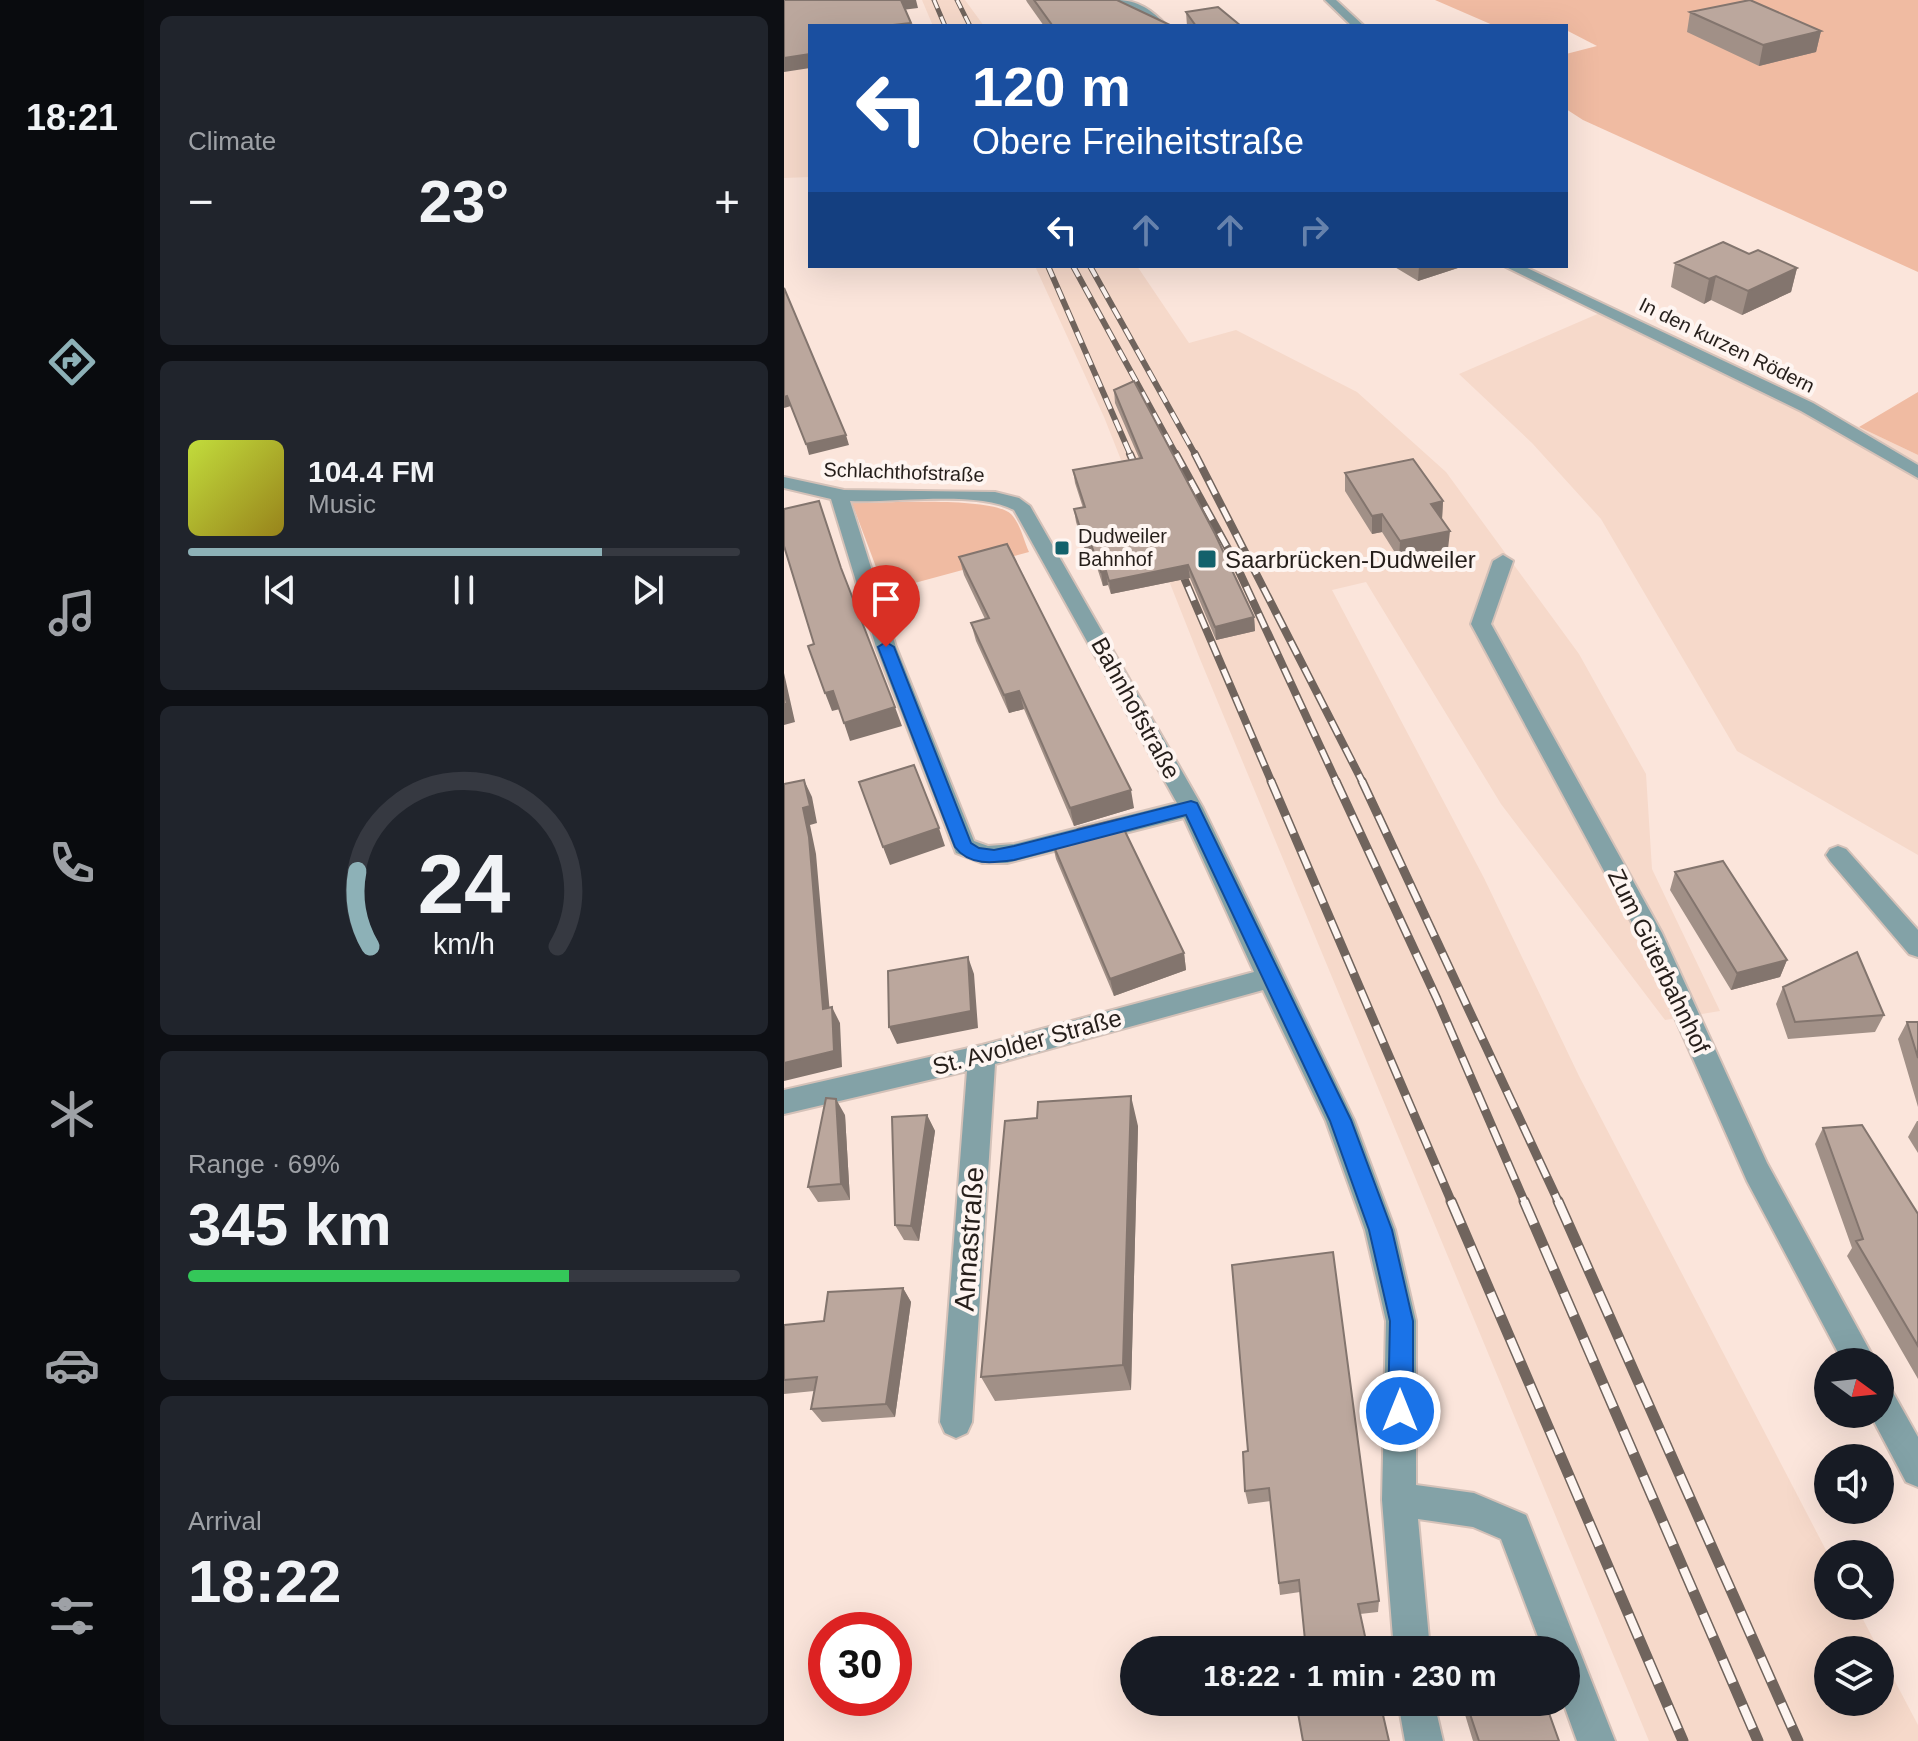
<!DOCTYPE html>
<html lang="en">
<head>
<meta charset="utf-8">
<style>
  :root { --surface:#171b24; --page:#20242c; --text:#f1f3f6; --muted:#9ea1a6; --line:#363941; --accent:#8db1b7 }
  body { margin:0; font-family:Helvetica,sans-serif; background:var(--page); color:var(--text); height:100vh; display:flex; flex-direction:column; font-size:30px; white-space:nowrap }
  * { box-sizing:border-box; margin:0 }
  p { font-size:26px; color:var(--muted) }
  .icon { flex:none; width:44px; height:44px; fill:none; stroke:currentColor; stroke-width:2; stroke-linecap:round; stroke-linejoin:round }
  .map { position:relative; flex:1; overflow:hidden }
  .side { display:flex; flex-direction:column; gap:16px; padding:16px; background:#0d0f14; width:640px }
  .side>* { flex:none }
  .top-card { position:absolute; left:24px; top:24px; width:760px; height:244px; border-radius:0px; box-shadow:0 8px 32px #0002; background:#1a4fa0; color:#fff; overflow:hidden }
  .needle { width:52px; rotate:105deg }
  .buttons { position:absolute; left:1030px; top:1348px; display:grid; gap:16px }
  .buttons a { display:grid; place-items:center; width:80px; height:80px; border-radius:50%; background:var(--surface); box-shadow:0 8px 32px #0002; font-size:40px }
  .speed { position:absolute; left:24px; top:1612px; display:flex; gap:16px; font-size:40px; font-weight:700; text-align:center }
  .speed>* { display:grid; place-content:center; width:104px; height:104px; border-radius:50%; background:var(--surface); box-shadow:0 8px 32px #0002; line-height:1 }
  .speed .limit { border:12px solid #d22; background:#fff; color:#111 }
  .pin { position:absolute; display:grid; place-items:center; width:68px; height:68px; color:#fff; margin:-82px -34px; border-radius:50% 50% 50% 0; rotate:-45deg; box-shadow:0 0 8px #0007 }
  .pin .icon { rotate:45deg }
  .me { position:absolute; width:88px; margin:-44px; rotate:0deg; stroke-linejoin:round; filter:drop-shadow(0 0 6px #0008) }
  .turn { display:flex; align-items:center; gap:28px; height:168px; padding:0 32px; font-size:36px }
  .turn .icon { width:104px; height:104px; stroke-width:2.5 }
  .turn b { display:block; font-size:56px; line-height:68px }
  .lanes { display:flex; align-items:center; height:76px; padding:0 32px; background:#0003; justify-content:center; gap:40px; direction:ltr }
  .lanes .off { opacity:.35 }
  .big { font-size:60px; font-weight:600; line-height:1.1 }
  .side .tile { flex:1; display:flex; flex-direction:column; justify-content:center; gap:12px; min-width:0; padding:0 28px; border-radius:12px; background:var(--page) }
  .side .dial { align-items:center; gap:0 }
  .dial svg { height:208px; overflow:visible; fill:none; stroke:var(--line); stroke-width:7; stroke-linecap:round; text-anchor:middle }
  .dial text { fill:var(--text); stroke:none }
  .song { display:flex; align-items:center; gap:24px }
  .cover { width:96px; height:96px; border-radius:12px; background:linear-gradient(135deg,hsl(70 70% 55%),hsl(50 70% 35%)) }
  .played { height:8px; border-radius:4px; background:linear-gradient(90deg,var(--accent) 75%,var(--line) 75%) }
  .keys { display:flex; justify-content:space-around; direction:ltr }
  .heat { display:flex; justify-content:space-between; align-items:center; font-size:44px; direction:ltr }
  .charge { height:12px; border-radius:6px; background:linear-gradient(90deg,#34c759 69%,var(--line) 0) }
  .trip { position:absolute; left:336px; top:1636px; width:460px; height:80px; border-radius:40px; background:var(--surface); box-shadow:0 8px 32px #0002; font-weight:600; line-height:80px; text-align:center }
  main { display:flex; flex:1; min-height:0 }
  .menu { display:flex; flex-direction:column; width:144px; justify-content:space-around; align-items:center; background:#090b0e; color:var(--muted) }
  .menu .icon { width:56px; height:56px }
  .menu .on { color:var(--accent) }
  .menu b { font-size:36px; color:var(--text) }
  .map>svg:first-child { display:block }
</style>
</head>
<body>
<main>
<nav class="menu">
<b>18:21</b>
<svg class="icon on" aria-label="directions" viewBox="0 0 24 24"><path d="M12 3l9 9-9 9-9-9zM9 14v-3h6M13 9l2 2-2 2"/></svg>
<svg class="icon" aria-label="music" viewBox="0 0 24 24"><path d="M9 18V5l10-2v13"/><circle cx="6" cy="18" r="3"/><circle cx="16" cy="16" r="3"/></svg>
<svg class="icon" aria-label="phone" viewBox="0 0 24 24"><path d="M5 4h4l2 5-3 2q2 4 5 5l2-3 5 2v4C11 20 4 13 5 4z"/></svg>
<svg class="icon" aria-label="climate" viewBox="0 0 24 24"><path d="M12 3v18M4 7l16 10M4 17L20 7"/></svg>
<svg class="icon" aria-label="car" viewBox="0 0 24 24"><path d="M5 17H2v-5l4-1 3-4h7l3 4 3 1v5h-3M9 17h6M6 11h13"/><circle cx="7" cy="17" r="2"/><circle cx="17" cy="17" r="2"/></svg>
<svg class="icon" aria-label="filters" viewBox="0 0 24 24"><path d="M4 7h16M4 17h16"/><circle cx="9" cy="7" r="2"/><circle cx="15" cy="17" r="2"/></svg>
</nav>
<section class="side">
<div class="tile"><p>Climate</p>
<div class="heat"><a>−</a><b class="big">23°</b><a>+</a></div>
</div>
<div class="tile">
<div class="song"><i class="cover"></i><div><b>104.4 FM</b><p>Music</p></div></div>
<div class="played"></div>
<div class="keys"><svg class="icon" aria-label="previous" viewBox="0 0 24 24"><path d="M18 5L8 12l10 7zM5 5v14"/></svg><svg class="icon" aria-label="pause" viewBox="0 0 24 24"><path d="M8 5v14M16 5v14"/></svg><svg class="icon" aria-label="next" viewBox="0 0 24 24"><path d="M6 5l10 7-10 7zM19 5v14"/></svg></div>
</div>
<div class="tile dial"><svg viewBox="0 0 100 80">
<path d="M14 69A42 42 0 1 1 86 69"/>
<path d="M14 69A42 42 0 0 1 9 40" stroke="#8db1b7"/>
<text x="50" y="56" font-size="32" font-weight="700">24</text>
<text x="50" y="72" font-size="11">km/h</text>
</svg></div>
<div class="tile"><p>Range · 69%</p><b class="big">345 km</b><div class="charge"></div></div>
<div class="tile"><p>Arrival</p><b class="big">18:22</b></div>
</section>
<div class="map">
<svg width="1134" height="1741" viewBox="0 0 1134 1741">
  <rect width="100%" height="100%" fill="#fbe5db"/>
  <path fill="#f6d9ca" d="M 0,0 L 26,26 L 26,177 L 0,178 Z
    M 138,0 L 181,0 L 200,26 L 149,26 Z
    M 251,266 L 353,266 L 405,343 L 452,330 L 573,392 L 662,472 L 795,654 L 862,774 L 868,869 L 936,1011 L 881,1020 L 717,804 L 582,582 L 548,590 L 700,878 L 795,1076 L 1044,1554 L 1044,1606 L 1072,1606 L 1095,1650 L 1044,1650 L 1044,1702 L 1096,1702 L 1096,1653 L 1134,1725 L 1134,1741 L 865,1741 L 416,659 L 320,417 Z
    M 825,309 L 1134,455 L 1134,855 L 953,751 L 817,519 L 748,443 L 675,374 Z"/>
  <path fill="#f0bba2" d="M 651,0 L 1134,0 L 1134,272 L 799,120 L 782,109 L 782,54 L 813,46 L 782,30 L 782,26 L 711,26 Z
    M 1134,392 L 1134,455 L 1075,427 Z
    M 68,503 C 98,503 208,496 227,514 C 236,523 240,541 245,552 L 101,591 Z"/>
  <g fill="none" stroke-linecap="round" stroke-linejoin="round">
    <defs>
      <path id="street" d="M 332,0 C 354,0 368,10 383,26 L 370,26 L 355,12 Z
        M 541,0 L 552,0 L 580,26 L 568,26 Z
        M 720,266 L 739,266 L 1029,403 L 1134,465 L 1134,478 L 1017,411 Z
        M 0,477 L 60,490 L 211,492 L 235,498 L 246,506 L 419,808 L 570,1120 L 611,1230 L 632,1321 L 632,1485 L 690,1493 L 742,1515 L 831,1741 L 793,1741 L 779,1702 L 782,1702 L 782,1650 L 759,1650 L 717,1539 L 689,1527 L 634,1519 L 646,1650 L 610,1650 L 598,1500 L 602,1321 L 581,1230 L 542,1121 L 479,990 L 211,1064 L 188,1422 L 183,1433 L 172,1438 L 161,1433 L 156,1422 L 183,1071 L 0,1114 L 0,1090 L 198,1045 L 470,972 L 400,818 L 223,863 L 198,863 L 172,853 L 92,647 L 47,499 L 0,488 ZM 66,501 C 110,503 193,490 230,510 L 393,803 L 230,844 L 204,846 L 190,841 L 112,647 Z
        M 719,555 L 729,561 L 707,624 L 878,933 L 983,1163 L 1092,1362 L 1059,1362 L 963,1181 L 854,934 L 687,624 L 709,561 Z
        M 1054,846 L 1062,849 L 1134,930 L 1134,957 L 1125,954 L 1046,861 L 1042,855 L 1046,849 Z
        M 1096,1384 L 1107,1389 L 1134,1437 L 1134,1487 L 1122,1482 L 1086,1414 L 1096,1414 Z
        M 614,1702 L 650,1702 L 659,1741 L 621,1741 Z"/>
    </defs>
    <use href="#street" stroke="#d4c1b8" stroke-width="4"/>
    <use href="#street" fill="#83a2a7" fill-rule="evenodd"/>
    <defs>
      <path id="rail-far4" d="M 150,0 L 161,26
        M 173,0 L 186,26"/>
      <path id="rail-far3" d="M 264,266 L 347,456
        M 289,266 L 393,456
        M 306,266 L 412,456"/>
      <path id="rail-far2" d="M 346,454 L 357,479
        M 392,454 L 448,556 L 553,783
        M 411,454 L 579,783
        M 392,559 L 488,783"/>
      <path id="rail-far1" d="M 487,781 L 668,1203
        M 552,781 L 653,999 L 741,1203
        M 578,781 L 775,1203"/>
      <path id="rail" d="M 667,1201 L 899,1741
        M 740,1201 L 974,1741
        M 774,1201 L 1014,1741"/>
    </defs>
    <use href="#rail-far4" stroke="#70645d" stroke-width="5"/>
    <use href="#rail-far3" stroke="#70645d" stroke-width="6"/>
    <use href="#rail-far2" stroke="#70645d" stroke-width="8"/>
    <use href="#rail-far1" stroke="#70645d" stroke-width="9"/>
    <use href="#rail" stroke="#70645d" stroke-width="11"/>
    <use href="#rail-far4" stroke="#fef5f1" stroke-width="3" stroke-dasharray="9" stroke-linecap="butt"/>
    <use href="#rail-far3" stroke="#fef5f1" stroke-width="4" stroke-dasharray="12" stroke-linecap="butt"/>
    <use href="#rail-far2" stroke="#fef5f1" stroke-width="5" stroke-dasharray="15" stroke-linecap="butt"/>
    <use href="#rail-far1" stroke="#fef5f1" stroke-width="6" stroke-dasharray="19" stroke-linecap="butt"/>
    <use href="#rail" stroke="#fef5f1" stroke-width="8" stroke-dasharray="25" stroke-linecap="butt"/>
  </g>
  <path fill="#a19087" d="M 242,0 L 333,0 L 388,26 L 260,26 L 243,2 Z
    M 402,12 L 457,26 L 403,26 Z
    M 906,12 L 1037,31 L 1032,52 L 975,66 L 903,32 Z
    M 965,254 L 1013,268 L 1007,292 L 958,315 L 927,300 L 920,304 L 887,287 L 891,263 Z
    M 609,266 L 680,266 L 634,281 Z
    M 330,390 L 470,617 L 471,631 L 432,640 L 406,578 L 327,594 L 324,585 L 319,586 L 307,549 L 301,550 L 292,522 L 290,509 L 299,508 L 291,483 L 289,470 L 355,458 L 331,403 Z
    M 561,473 L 659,501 L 658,519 L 664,549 L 615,559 L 598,532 L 588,534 L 561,491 Z
    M 175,557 L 350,808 L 290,826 L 240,709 L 225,713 L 192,641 L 187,623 L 201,619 L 180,575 Z
    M 268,842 L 400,953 L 402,970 L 330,996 L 272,859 Z
    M 891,872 L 1003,960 L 996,977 L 947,990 L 886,890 Z
    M 999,987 L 1100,1015 L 1091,1032 L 1004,1039 L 992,1004 Z
    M 1123,1022 L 1134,1022 L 1134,1107 L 1114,1039 Z
    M 61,1115 L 66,1200 L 34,1202 L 24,1187 Z
    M 143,1115 L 151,1131 L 135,1241 L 120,1240 L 111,1225 Z
    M 1133,1121 L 1134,1121 L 1134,1153 L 1124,1137 Z
    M 354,1126 L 347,1390 L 211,1401 L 197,1377 Z
    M 1039,1128 L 1134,1214 L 1134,1379 L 1063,1256 L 1068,1248 L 1031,1144 Z
    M 119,1288 L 127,1302 L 111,1417 L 38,1422 L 27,1409 L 30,1391 L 0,1394 L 0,1325 L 40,1321 Z
    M 459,1452 L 595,1601 L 594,1612 L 576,1614 L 516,1592 L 496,1595 L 487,1501 L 464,1504 L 461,1491 Z
    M 681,1702 L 761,1702 L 775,1741 L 689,1741 L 679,1708 Z"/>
  <path fill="#83756e" d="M 116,0 L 132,0 L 134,8 L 118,10 Z
    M 127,23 L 128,26 L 100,26 Z
    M 1037,31 L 1032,52 L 975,66 L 979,45 Z
    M 26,54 L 26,68 L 0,72 L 0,58 Z
    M 635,266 L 680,266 L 634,281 Z
    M 1013,268 L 1007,292 L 958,315 L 964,291 Z
    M 932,276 L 927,300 L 920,304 L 925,279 Z
    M 3,396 L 7,406 L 0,408 L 0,397 Z
    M 62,435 L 65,445 L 25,455 L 22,444 Z
    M 659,501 L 658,519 L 647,504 Z
    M 598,514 L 598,532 L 588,534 L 588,516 Z
    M 666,531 L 664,549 L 615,559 L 616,541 Z
    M 304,536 L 307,549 L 301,550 L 299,537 Z
    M 404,565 L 406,578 L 327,594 L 325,581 Z
    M 322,571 L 324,585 L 319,586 L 317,572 Z
    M 470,617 L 471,631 L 432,640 L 431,627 Z
    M 0,673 L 11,722 L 0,725 Z
    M 49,691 L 56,709 L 48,711 L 41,693 Z
    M 235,691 L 240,709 L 225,713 L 220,695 Z
    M 111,707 L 118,726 L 66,741 L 60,723 Z
    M 20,780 L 28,797 L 33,823 L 26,825 L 32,854 L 47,1025 L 39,1009 L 19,808 Z
    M 347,790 L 350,808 L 290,826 L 286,808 Z
    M 155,828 L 161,846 L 106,865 L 99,847 Z
    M 400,953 L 402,970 L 330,996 L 326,979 Z
    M 184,957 L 190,974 L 194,1028 L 113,1044 L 105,1027 Z
    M 1003,960 L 996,977 L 947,990 L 953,973 Z
    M 48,1007 L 56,1023 L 58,1067 L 0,1081 L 0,1063 Z
    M 347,1096 L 354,1126 L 347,1390 L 339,1365 Z
    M 52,1099 L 61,1115 L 66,1200 L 57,1184 Z
    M 143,1115 L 151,1131 L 135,1241 L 127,1226 Z
    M 119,1288 L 127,1302 L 111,1417 L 102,1404 Z"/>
  <path fill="#bba79d" stroke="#83756e" stroke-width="2" d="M 0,0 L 117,0 L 127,23 L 100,26 L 26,26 L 26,54 L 0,58 Z
    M 250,0 L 333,0 L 388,26 L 257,26 L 268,25 Z
    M 966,0 L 1037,31 L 979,45 L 906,12 Z
    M 434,7 L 457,26 L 412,26 L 402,12 Z
    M 939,242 L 965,254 L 974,250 L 1013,268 L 964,291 L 932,276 L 925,279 L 891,263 Z
    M 0,288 L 62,435 L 22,444 L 3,396 L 0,397 Z
    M 350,381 L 431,534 L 470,617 L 431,627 L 404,565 L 325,581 L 322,571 L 317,572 L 304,536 L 299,537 L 290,509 L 301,507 L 289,470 L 358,458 L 330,390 Z
    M 629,459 L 659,501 L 647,504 L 666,531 L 616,541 L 598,514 L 588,516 L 561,473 Z
    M 35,501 L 57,568 L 111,707 L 60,723 L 49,691 L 41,693 L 24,646 L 30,644 L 0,546 L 0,509 Z
    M 223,544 L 347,790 L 286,808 L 235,691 L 220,695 L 187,623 L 205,618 L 175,557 Z
    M 0,689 L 3,704 L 0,704 Z
    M 130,765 L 155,828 L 99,847 L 75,782 Z
    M 20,780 L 26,806 L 19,808 L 25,837 L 39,1009 L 48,1007 L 50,1051 L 0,1063 L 0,784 Z
    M 335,819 L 400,953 L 326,979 L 268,842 L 296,832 L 294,829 Z
    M 939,861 L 1003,960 L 953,973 L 891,872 Z
    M 1073,952 L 1100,1015 L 1011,1022 L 999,987 Z
    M 184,957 L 187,1011 L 105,1027 L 104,971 Z
    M 1123,1022 L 1134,1022 L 1134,1058 Z
    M 347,1096 L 339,1365 L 197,1377 L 221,1121 L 253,1118 L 254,1102 Z
    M 42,1098 L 52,1099 L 57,1184 L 24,1187 Z
    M 143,1115 L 127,1226 L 111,1225 L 108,1117 Z
    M 1078,1125 L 1134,1214 L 1134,1346 L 1072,1241 L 1079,1239 L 1039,1128 Z
    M 549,1252 L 595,1601 L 574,1604 L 584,1650 L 522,1650 L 515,1580 L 495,1583 L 485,1488 L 461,1491 L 459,1452 L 464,1451 L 448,1265 Z
    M 119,1288 L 102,1404 L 27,1409 L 33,1377 L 0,1380 L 0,1325 L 40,1321 L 44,1292 Z
    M 512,1702 L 596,1702 L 605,1741 L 519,1741 Z
    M 682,1702 L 761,1702 L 775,1741 L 695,1741 Z"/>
  <path fill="#1a73e8" stroke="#114b97" stroke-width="2" d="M 102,642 L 110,647 L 187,843 L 195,848 L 210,850 L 230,846 L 407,801 L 413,803 L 567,1120 L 608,1230 L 629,1321 L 629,1411 L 625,1419 L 616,1423 L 608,1419 L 604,1411 L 606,1321 L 585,1230 L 546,1121 L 402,815 L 230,860 C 209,863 185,866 171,847 L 94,647 Z"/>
  <g fill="#13616b" stroke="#fef5f1" stroke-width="3">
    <rect x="270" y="540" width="16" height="16" rx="4"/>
    <rect x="413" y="549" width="20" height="20" rx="4"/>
  </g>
  <g text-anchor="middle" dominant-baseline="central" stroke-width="8" stroke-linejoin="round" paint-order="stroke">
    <g font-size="20" fill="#251e1a" stroke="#fef5f1">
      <text transform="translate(943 345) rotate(26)">In den kurzen Rödern</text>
      <text transform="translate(120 472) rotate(2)">Schlachthofstraße</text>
    </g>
    <g font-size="20" fill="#251e1a" stroke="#fef5f1" text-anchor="start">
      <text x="294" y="536">Dudweiler<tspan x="294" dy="23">Bahnhof</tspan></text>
    </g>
    <g font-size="24" fill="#251e1a" stroke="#fef5f1" text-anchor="start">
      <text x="441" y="559">Saarbrücken-Dudweiler</text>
    </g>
    <g font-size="24" fill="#251e1a" stroke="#fef5f1">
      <text transform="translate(352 708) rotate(61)">Bahnhofstraße</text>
      <text transform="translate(875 961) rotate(64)">Zum Güterbahnhof</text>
      <text transform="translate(243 1042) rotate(-15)">St. Avolder Straße</text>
    </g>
    <g font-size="28" fill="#251e1a" stroke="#fef5f1">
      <text transform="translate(185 1239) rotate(-86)">Annastraße</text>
    </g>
  </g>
</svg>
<div class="buttons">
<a><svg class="needle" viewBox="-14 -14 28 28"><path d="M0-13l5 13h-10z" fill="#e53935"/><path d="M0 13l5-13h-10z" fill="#9ea1a6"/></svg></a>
<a><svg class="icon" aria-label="sound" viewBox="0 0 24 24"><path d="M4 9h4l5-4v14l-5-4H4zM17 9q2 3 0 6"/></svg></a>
<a><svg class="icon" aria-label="search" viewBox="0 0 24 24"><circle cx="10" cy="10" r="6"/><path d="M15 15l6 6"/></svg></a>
<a><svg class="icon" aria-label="layers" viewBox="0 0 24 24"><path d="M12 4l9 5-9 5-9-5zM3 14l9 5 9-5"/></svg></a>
</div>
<div class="speed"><div class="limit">30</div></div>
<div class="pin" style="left:102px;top:647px;background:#d93025"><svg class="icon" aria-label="arrive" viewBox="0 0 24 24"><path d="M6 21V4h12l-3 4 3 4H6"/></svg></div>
<svg class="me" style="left:616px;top:1411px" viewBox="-20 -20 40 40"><circle r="17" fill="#1a73e8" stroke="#fff" stroke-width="3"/><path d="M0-11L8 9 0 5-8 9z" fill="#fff"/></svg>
<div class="trip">18:22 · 1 min · 230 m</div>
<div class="top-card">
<div class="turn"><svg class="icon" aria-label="left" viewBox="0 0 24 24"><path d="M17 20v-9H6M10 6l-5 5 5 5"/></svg><div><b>120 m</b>Obere Freiheitstraße</div></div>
<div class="lanes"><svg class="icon" aria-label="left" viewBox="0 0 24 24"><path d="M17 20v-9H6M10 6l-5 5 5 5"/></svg><svg class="icon off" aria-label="ahead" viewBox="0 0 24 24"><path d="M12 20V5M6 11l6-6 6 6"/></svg><svg class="icon off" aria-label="ahead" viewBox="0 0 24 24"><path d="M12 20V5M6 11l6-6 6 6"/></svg><svg class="icon off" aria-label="right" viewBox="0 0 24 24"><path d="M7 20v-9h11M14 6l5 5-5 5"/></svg></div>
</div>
</div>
</main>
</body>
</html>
